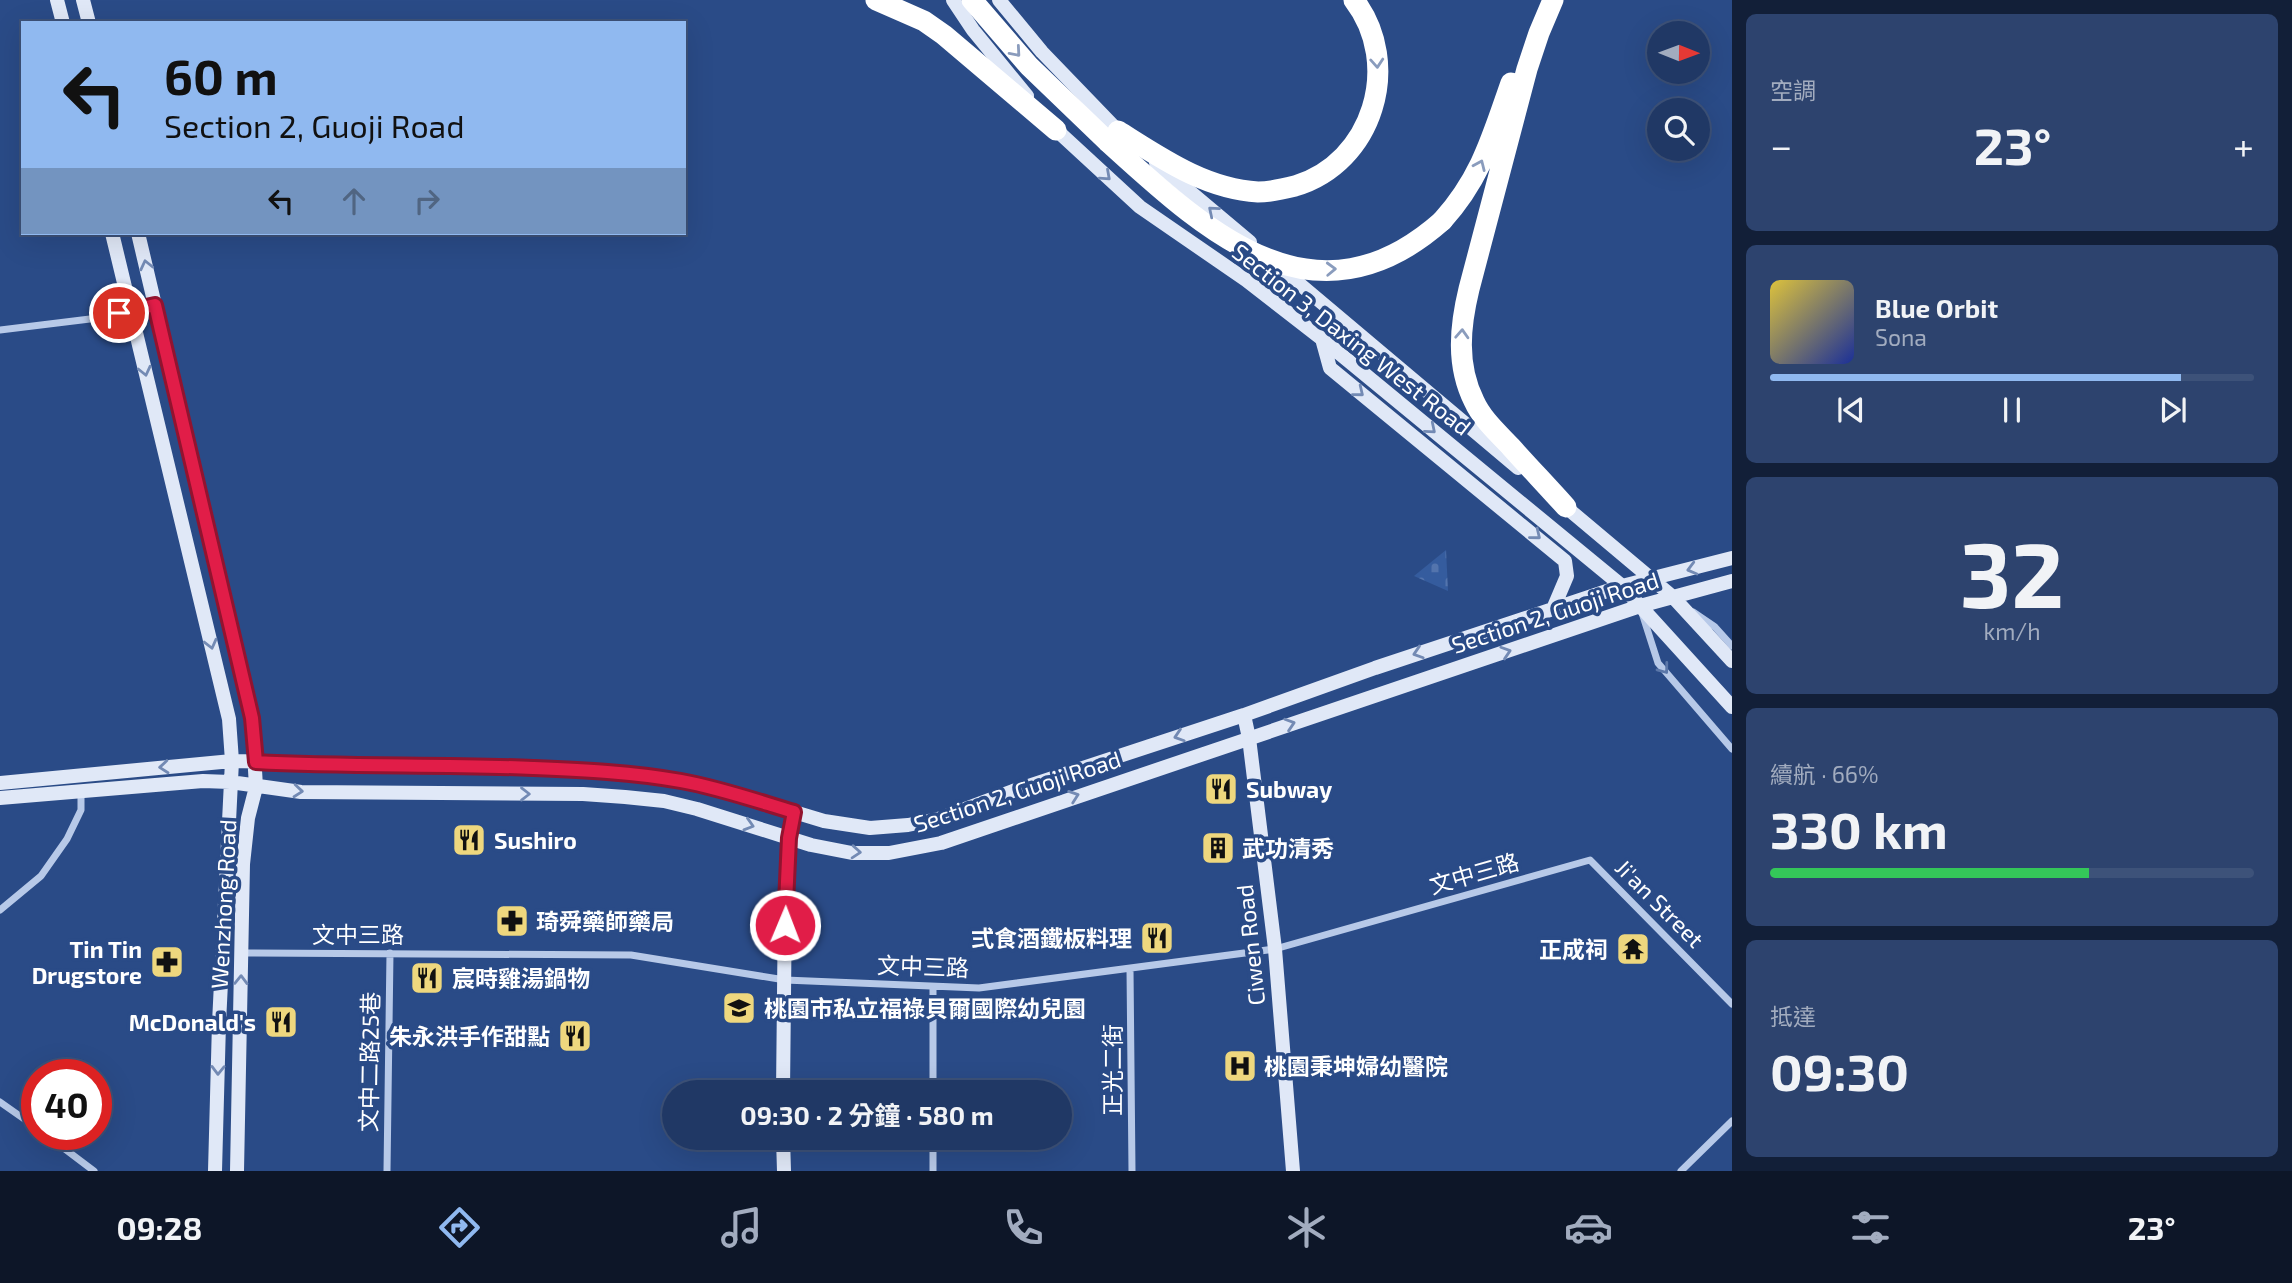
<!DOCTYPE html>
<html lang="zh-TW">
<head>
<meta charset="utf-8">
<style>
  :root { --surface:#203865; --page:#2d436e; --text:#f1f3f6; --muted:#a2acbf; --line:#3d5279; --accent:#90b9f0 }
  body { margin:0; font-family:"Exo 2","Noto Sans TC",sans-serif; background:var(--page); color:var(--text); height:100vh; display:flex; flex-direction:column; font-size:26px; white-space:nowrap }
  * { box-sizing:border-box; margin:0 }
  p { font-size:23px; color:var(--muted) }
  .icon { flex:none; width:38px; height:38px; fill:none; stroke:currentColor; stroke-width:2; stroke-linecap:round; stroke-linejoin:round }
  .map { position:relative; flex:1; overflow:hidden }
  .panel { display:flex; flex-direction:column; gap:14px; padding:14px; background:#121f38; width:560px }
  .panel>* { flex:none }
  .banner { position:absolute; left:21px; top:21px; width:665px; height:214px; border-radius:0px; box-shadow:0 7px 28px #0002,0 0 0 2px var(--line); background:#90b9f0; color:#111; overflow:hidden }
  .needle { width:46px; rotate:91deg }
  .tools { position:absolute; left:1647px; top:21px; display:grid; gap:14px }
  .tools a { display:grid; place-items:center; width:63px; height:63px; border-radius:50%; background:var(--surface); box-shadow:0 7px 28px #0002,0 0 0 2px var(--line); font-size:35px }
  .speed { position:absolute; left:21px; top:1059px; display:flex; gap:14px; font-size:35px; font-weight:700; text-align:center }
  .speed>* { display:grid; place-content:center; width:91px; height:91px; border-radius:50%; background:var(--surface); box-shadow:0 7px 28px #0002,0 0 0 2px var(--line); line-height:1 }
  .speed .limit { border:10px solid #d22; background:#fff; color:#111 }
  .pin { position:absolute; display:grid; place-items:center; width:60px; height:60px; color:#fff; margin:-30px; border:4px solid #fff; border-radius:50%; box-shadow:0 2px 7px #0007 }
  .me { position:absolute; width:77px; margin:-38px; rotate:1deg; stroke-linejoin:round; filter:drop-shadow(0 0 5px #0008) }
  .turn { display:flex; align-items:center; gap:24px; height:147px; padding:0 28px; font-size:32px }
  .turn .icon { width:91px; height:91px; stroke-width:2.5 }
  .turn b { display:block; font-size:49px; line-height:60px }
  .lanes { display:flex; align-items:center; height:66px; padding:0 28px; background:#0003; justify-content:center; gap:35px; direction:ltr }
  .lanes .off { opacity:.35 }
  .big { font-size:52px; font-weight:700; line-height:1.1 }
  .panel .widget { flex:1; display:flex; flex-direction:column; justify-content:center; gap:10px; min-width:0; padding:0 24px; border-radius:10px; background:var(--page) }
  .panel .dial { align-items:center; gap:0 }
  .dial b { font-size:91px; line-height:1 }
  .song { display:flex; align-items:center; gap:21px }
  .cover { width:84px; height:84px; border-radius:10px; background:linear-gradient(135deg,hsl(50 70% 55%),hsl(230 70% 35%)) }
  .played { height:7px; border-radius:4px; background:linear-gradient(90deg,var(--accent) 85%,var(--line) 85%) }
  .keys { display:flex; justify-content:space-around; direction:ltr }
  .heat { display:flex; justify-content:space-between; align-items:center; font-size:38px; direction:ltr }
  .charge { height:10px; border-radius:5px; background:linear-gradient(90deg,#34c759 66%,var(--line) 0) }
  .trip { position:absolute; left:662px; top:1080px; width:410px; height:70px; border-radius:35px; background:var(--surface); box-shadow:0 7px 28px #0002,0 0 0 2px var(--line); font-weight:700; line-height:70px; text-align:center }
  .dock { display:flex; height:112px; justify-content:space-around; align-items:center; background:#0d1628; color:var(--muted) }
  .dock .icon { width:49px; height:49px }
  .dock .on { color:var(--accent) }
  .dock b { font-size:32px; color:var(--text) }
  main { display:flex; flex:1; min-height:0 }
  .map>svg:first-child { display:block }
</style>
</head>
<body>
<main>
<div class="map">
<svg width="1732" height="1171" viewBox="0 0 1732 1171">
  <defs>
    <pattern id="cemetery-stones" width="16" height="16" patternUnits="userSpaceOnUse" patternTransform="scale(1.75)"><rect width="16" height="16" fill="#355c9e"/><path d="M2 7V4a2 2 0 0 1 4 0v3zM10 15v-3a2 2 0 0 1 4 0v3z" fill="#5374ad"/></pattern>
  </defs>
  <rect width="100%" height="100%" fill="#2a4b87"/>
  <path fill="url(#cemetery-stones)" d="M 1446,550 L 1448,591 L 1414,576 Z"/>
  <g fill="none" stroke-linecap="round" stroke-linejoin="round">
    <path stroke="#b7c9e8" stroke-width="7" d="M 0,330 L 98,318 L 155,305
      M 1693,612 L 1715,627 L 1732,646
      M 1642,613 L 1658,663 L 1732,749
      M 0,910 L 41,876 L 67,839 L 81,810 L 81,791
      M 242,953 L 631,955 L 785,980 L 979,988 L 1275,949 L 1590,860 L 1732,1004
      M 1130,969 L 1132,1171
      M 933,987 L 933,1092
      M 0,1102 L 37,1128
      M 45,1134 L 94,1171
      M 933,1138 L 933,1171
      M 387,1171 L 390,953
      M 1681,1171 L 1732,1121"/>
    <path stroke="#e0e8f7" stroke-width="14" d="M 57,0 L 63,23
      M 83,0 L 89,23
      M 953,0 L 973,30 L 1027,96
      M 999,0 L 1042,52 L 1124,137
      M 1051,125 L 1140,207 L 1246,280 L 1322,339 L 1622,586 L 1732,707
      M 1156,163 L 1250,242
      M 112,233 L 229,719 L 232,761 L 219,1023 L 215,1171
      M 138,233 L 252,718 L 256,787 L 248,818 L 243,864 L 237,1171
      M 1277,265 L 1518,468
      M 1322,339 L 1330,368 L 1565,561 L 1567,576 L 1553,609
      M 1561,503 L 1673,597 L 1732,661
      M 1244,715 L 1249,738 L 1275,949 L 1293,1171
      M 0,783 L 232,761 L 571,769 L 680,780 L 718,789 L 824,821 L 870,828 L 908,825 L 938,819 L 1013,791 L 1244,715 L 1375,668 L 1622,586 L 1732,558
      M 0,798 L 203,781 L 230,782 L 301,792 L 583,794 L 625,797 L 664,801 L 697,809 L 811,845 L 852,853 L 889,853 L 941,843 L 1640,606 L 1732,581
      M 783,1092 L 785,898 L 789,838 L 794,812
      M 783,1138 L 784,1171"/>
    <path stroke="#fff" stroke-width="21" d="M 876,0 L 924,21 L 944,35 L 1056,130
      M 972,0 L 1029,66 L 1108,142
      M 1553,0 L 1539,33 L 1527,69 L 1469,289 C 1460,326 1456,365 1474,401 C 1482,419 1498,433 1511,447 C 1529,467 1548,487 1566,507
      M 1118,131 C 1161,158 1205,189 1258,192 C 1270,192 1283,189 1295,186 C 1373,163 1403,64 1354,0
      M 1442,221 C 1481,178 1492,137 1511,83"/>
    <path stroke="#fff" stroke-width="21" d="M 1108,142 C 1206,231 1314,334 1442,221"/>
  </g>
  <defs><path id="oneway-chevron" d="M-2-3.5L2.5 0L-2 3.5" fill="none" stroke-width="1.6" stroke-linecap="round" stroke-linejoin="round" transform="scale(1.75)"/></defs>
  <g stroke="#8a9cbd">
    <use href="#oneway-chevron" transform="translate(1016 52) rotate(49)"/>
    <use href="#oneway-chevron" transform="translate(1377 63) rotate(86)"/>
    <use href="#oneway-chevron" transform="translate(1480 165) rotate(-66)"/>
    <use href="#oneway-chevron" transform="translate(1331 269) rotate(-2)"/>
    <use href="#oneway-chevron" transform="translate(1462 334) rotate(-87)"/>
  </g>
  <g stroke="#738ab4">
    <use href="#oneway-chevron" transform="translate(1106 176) rotate(42)"/>
    <use href="#oneway-chevron" transform="translate(1213 211) rotate(-140)"/>
    <use href="#oneway-chevron" transform="translate(146 265) rotate(-103)"/>
    <use href="#oneway-chevron" transform="translate(145 371) rotate(77)"/>
    <use href="#oneway-chevron" transform="translate(1359 392) rotate(39)"/>
    <use href="#oneway-chevron" transform="translate(1431 429) rotate(40)"/>
    <use href="#oneway-chevron" transform="translate(1536 535) rotate(39)"/>
    <use href="#oneway-chevron" transform="translate(1692 569) rotate(165)"/>
    <use href="#oneway-chevron" transform="translate(211 644) rotate(76)"/>
    <use href="#oneway-chevron" transform="translate(1506 652) rotate(-18)"/>
    <use href="#oneway-chevron" transform="translate(1418 653) rotate(162)"/>
    <use href="#oneway-chevron" transform="translate(1290 724) rotate(-18)"/>
    <use href="#oneway-chevron" transform="translate(1179 736) rotate(162)"/>
    <use href="#oneway-chevron" transform="translate(164 767) rotate(175)"/>
    <use href="#oneway-chevron" transform="translate(298 791) rotate(5)"/>
    <use href="#oneway-chevron" transform="translate(525 794)"/>
    <use href="#oneway-chevron" transform="translate(1074 796) rotate(-19)"/>
    <use href="#oneway-chevron" transform="translate(749 825) rotate(17)"/>
    <use href="#oneway-chevron" transform="translate(856 852) rotate(4)"/>
    <use href="#oneway-chevron" transform="translate(241 980) rotate(-89)"/>
    <use href="#oneway-chevron" transform="translate(218 1070) rotate(91)"/>
  </g>
  <use stroke="#5b77a9" href="#oneway-chevron" transform="translate(1664 669) rotate(53)"/>
  <g fill="none" stroke-linecap="round" stroke-linejoin="round">
    <defs>
      <path id="route" d="M 119,313 L 155,305 L 252,718 L 256,762 C 348,767 441,764 533,768 C 582,770 632,772 681,781 C 720,788 757,801 794,812 L 789,838 L 785,925"/>
    </defs>
    <use href="#route" stroke="#92132f" stroke-width="18"/>
    <use href="#route" stroke="#e11d48" stroke-width="12"/>
  </g>
  <defs>
    <symbol id="restaurant-square" viewBox="-11 -11 22 22"><rect x="-9" y="-9" width="18" height="18" rx="4" fill="#eed77e" stroke="#2a4b87"/><path d="M-5-6h1v4h1v-4h1v4h1v-4h1v5L-1.5 .5V6h-2V.5L-5-1ZM5-6V6H3V1.5H1.5Q1.5-4 5-6Z" fill="#111"/></symbol>
    <symbol id="building-square" viewBox="-11 -11 22 22"><rect x="-9" y="-9" width="18" height="18" rx="4" fill="#eed77e" stroke="#2a4b87"/><path d="M-4-6H4V6H1V3H-1V6H-4ZM-2.5-4.3h1.7v1.8h-1.7ZM.8-4.3h1.7v1.8H.8ZM-2.5-1h1.7V.8h-1.7ZM.8-1h1.7V.8H.8Z" fill="#111"/></symbol>
    <symbol id="pharmacy-square" viewBox="-11 -11 22 22"><rect x="-9" y="-9" width="18" height="18" rx="4" fill="#eed77e" stroke="#2a4b87"/><path d="M-2-6h4v4h4v4h-4v4h-4v-4h-4v-4h4Z" fill="#111"/></symbol>
    <symbol id="temple-square" viewBox="-11 -11 22 22"><rect x="-9" y="-9" width="18" height="18" rx="4" fill="#eed77e" stroke="#2a4b87"/><path d="M0-6L5-2H3V0L6.5 2.5H4V6H1.5V3h-3V6H-4V2.5H-6.5L-3 0V-2H-5Z" fill="#111"/></symbol>
    <symbol id="school-square" viewBox="-11 -11 22 22"><rect x="-9" y="-9" width="18" height="18" rx="4" fill="#eed77e" stroke="#2a4b87"/><path d="M0-5L7-2L0 1L-7-2ZM-4 1L0 2.5L4 1V4Q0 6-4 4Z" fill="#111"/></symbol>
    <symbol id="hospital-square" viewBox="-11 -11 22 22"><rect x="-9" y="-9" width="18" height="18" rx="4" fill="#eed77e" stroke="#2a4b87"/><path d="M-5-5h3v3.5h4V-5h3V5h-3V1.5h-4V5h-3Z" fill="#111"/></symbol>
  </defs>
  <g fill-rule="evenodd">
    <use href="#restaurant-square" x="1202" y="770" width="38" height="38"/>
    <use href="#restaurant-square" x="450" y="821" width="38" height="38"/>
    <use href="#building-square" x="1199" y="829" width="38" height="38"/>
    <use href="#pharmacy-square" x="493" y="902" width="38" height="38"/>
    <use href="#restaurant-square" x="1138" y="919" width="38" height="38"/>
    <use href="#temple-square" x="1614" y="930" width="38" height="38"/>
    <use href="#pharmacy-square" x="148" y="943" width="38" height="38"/>
    <use href="#restaurant-square" x="408" y="959" width="38" height="38"/>
    <use href="#school-square" x="720" y="989" width="38" height="38"/>
    <use href="#restaurant-square" x="262" y="1003" width="38" height="38"/>
    <use href="#restaurant-square" x="556" y="1017" width="38" height="38"/>
    <use href="#hospital-square" x="1221" y="1047" width="38" height="38"/>
  </g>
  <g text-anchor="middle" dominant-baseline="central" stroke-width="7" stroke-linejoin="round" paint-order="stroke">
    <g font-size="23" fill="#fff" stroke="#2a4b87">
      <text transform="translate(1352 339) rotate(38)">Section 3, Daxing West Road</text>
      <text transform="translate(1555 612) rotate(-18)">Section 2, Guoji Road</text>
      <text transform="translate(1017 791) rotate(-18)">Section 2, Guoji Road</text>
      <text transform="translate(1474 873) rotate(-16)">文中三路</text>
      <text transform="translate(1660 903) rotate(45)">Ji'an Street</text>
      <text transform="translate(223 904) rotate(-87)">Wenzhong Road</text>
      <text x="358" y="934">文中三路</text>
      <text transform="translate(1250 945) rotate(-96)">Ciwen Road</text>
      <text transform="translate(923 966) rotate(2)">文中三路</text>
      <text transform="translate(369 1062) rotate(-89)">文中二路25巷</text>
      <text transform="translate(1112 1070) rotate(-90)">正光二街</text>
    </g>
    <g font-size="23" font-weight="bold" fill="#fff" stroke="#2a4b87" text-anchor="start">
      <text x="1246" y="789">Subway</text>
      <text x="494" y="840">Sushiro</text>
      <text x="1242" y="848">武功清秀</text>
      <text x="536" y="921">琦舜藥師藥局</text>
      <text x="1132" y="938" text-anchor="end">弍食酒鐵板料理</text>
      <text x="142" y="949" text-anchor="end">Tin Tin<tspan x="142" dy="26">Drugstore</tspan></text>
      <text x="1608" y="949" text-anchor="end">正成祠</text>
      <text x="452" y="978">宸時雞湯鍋物</text>
      <text x="764" y="1008">桃園市私立福祿貝爾國際幼兒園</text>
      <text x="256" y="1022" text-anchor="end">McDonald's</text>
      <text x="550" y="1036" text-anchor="end">朱永洪手作甜點</text>
      <text x="1264" y="1066">桃園秉坤婦幼醫院</text>
    </g>
  </g>
</svg>
<div class="tools">
<a><svg class="needle" viewBox="-14 -14 28 28"><path d="M0-13l5 13h-10z" fill="#e53935"/><path d="M0 13l5-13h-10z" fill="#a2acbf"/></svg></a>
<a><svg class="icon" aria-label="search" viewBox="0 0 24 24"><circle cx="10" cy="10" r="6"/><path d="M15 15l6 6"/></svg></a>
</div>
<div class="speed"><div class="limit">40</div></div>
<div class="pin" style="left:119px;top:313px;background:#d93025"><svg class="icon" aria-label="arrive" viewBox="0 0 24 24"><path d="M6 21V4h12l-3 4 3 4H6"/></svg></div>
<svg class="me" style="left:785px;top:925px" viewBox="-20 -20 40 40"><circle r="17" fill="#e11d48" stroke="#fff" stroke-width="3"/><path d="M0-11L8 9 0 5-8 9z" fill="#fff"/></svg>
<div class="trip">09:30 · 2 分鐘 · 580 m</div>
<div class="banner">
<div class="turn"><svg class="icon" aria-label="left" viewBox="0 0 24 24"><path d="M17 20v-9H6M10 6l-5 5 5 5"/></svg><div><b>60 m</b>Section 2, Guoji Road</div></div>
<div class="lanes"><svg class="icon" aria-label="left" viewBox="0 0 24 24"><path d="M17 20v-9H6M10 6l-5 5 5 5"/></svg><svg class="icon off" aria-label="ahead" viewBox="0 0 24 24"><path d="M12 20V5M6 11l6-6 6 6"/></svg><svg class="icon off" aria-label="right" viewBox="0 0 24 24"><path d="M7 20v-9h11M14 6l5 5-5 5"/></svg></div>
</div>
</div>
<section class="panel">
<div class="widget"><p>空調</p>
<div class="heat"><a>−</a><b class="big">23°</b><a>+</a></div>
</div>
<div class="widget">
<div class="song"><i class="cover"></i><div><b>Blue Orbit</b><p>Sona</p></div></div>
<div class="played"></div>
<div class="keys"><svg class="icon" aria-label="previous" viewBox="0 0 24 24"><path d="M18 5L8 12l10 7zM5 5v14"/></svg><svg class="icon" aria-label="pause" viewBox="0 0 24 24"><path d="M8 5v14M16 5v14"/></svg><svg class="icon" aria-label="next" viewBox="0 0 24 24"><path d="M6 5l10 7-10 7zM19 5v14"/></svg></div>
</div>
<div class="widget dial"><b>32</b><p>km/h</p></div>
<div class="widget"><p>續航 · 66%</p><b class="big">330 km</b><div class="charge"></div></div>
<div class="widget"><p>抵達</p><b class="big">09:30</b></div>
</section>
</main>
<nav class="dock">
<b>09:28</b>
<svg class="icon on" aria-label="directions" viewBox="0 0 24 24"><path d="M12 3l9 9-9 9-9-9zM9 14v-3h6M13 9l2 2-2 2"/></svg>
<svg class="icon" aria-label="music" viewBox="0 0 24 24"><path d="M9 18V5l10-2v13"/><circle cx="6" cy="18" r="3"/><circle cx="16" cy="16" r="3"/></svg>
<svg class="icon" aria-label="phone" viewBox="0 0 24 24"><path d="M5 4h4l2 5-3 2q2 4 5 5l2-3 5 2v4C11 20 4 13 5 4z"/></svg>
<svg class="icon" aria-label="climate" viewBox="0 0 24 24"><path d="M12 3v18M4 7l16 10M4 17L20 7"/></svg>
<svg class="icon" aria-label="car" viewBox="0 0 24 24"><path d="M5 17H2v-5l4-1 3-4h7l3 4 3 1v5h-3M9 17h6M6 11h13"/><circle cx="7" cy="17" r="2"/><circle cx="17" cy="17" r="2"/></svg>
<svg class="icon" aria-label="filters" viewBox="0 0 24 24"><path d="M4 7h16M4 17h16"/><circle cx="9" cy="7" r="2"/><circle cx="15" cy="17" r="2"/></svg>
<b>23°</b>
</nav>
</body>
</html>
